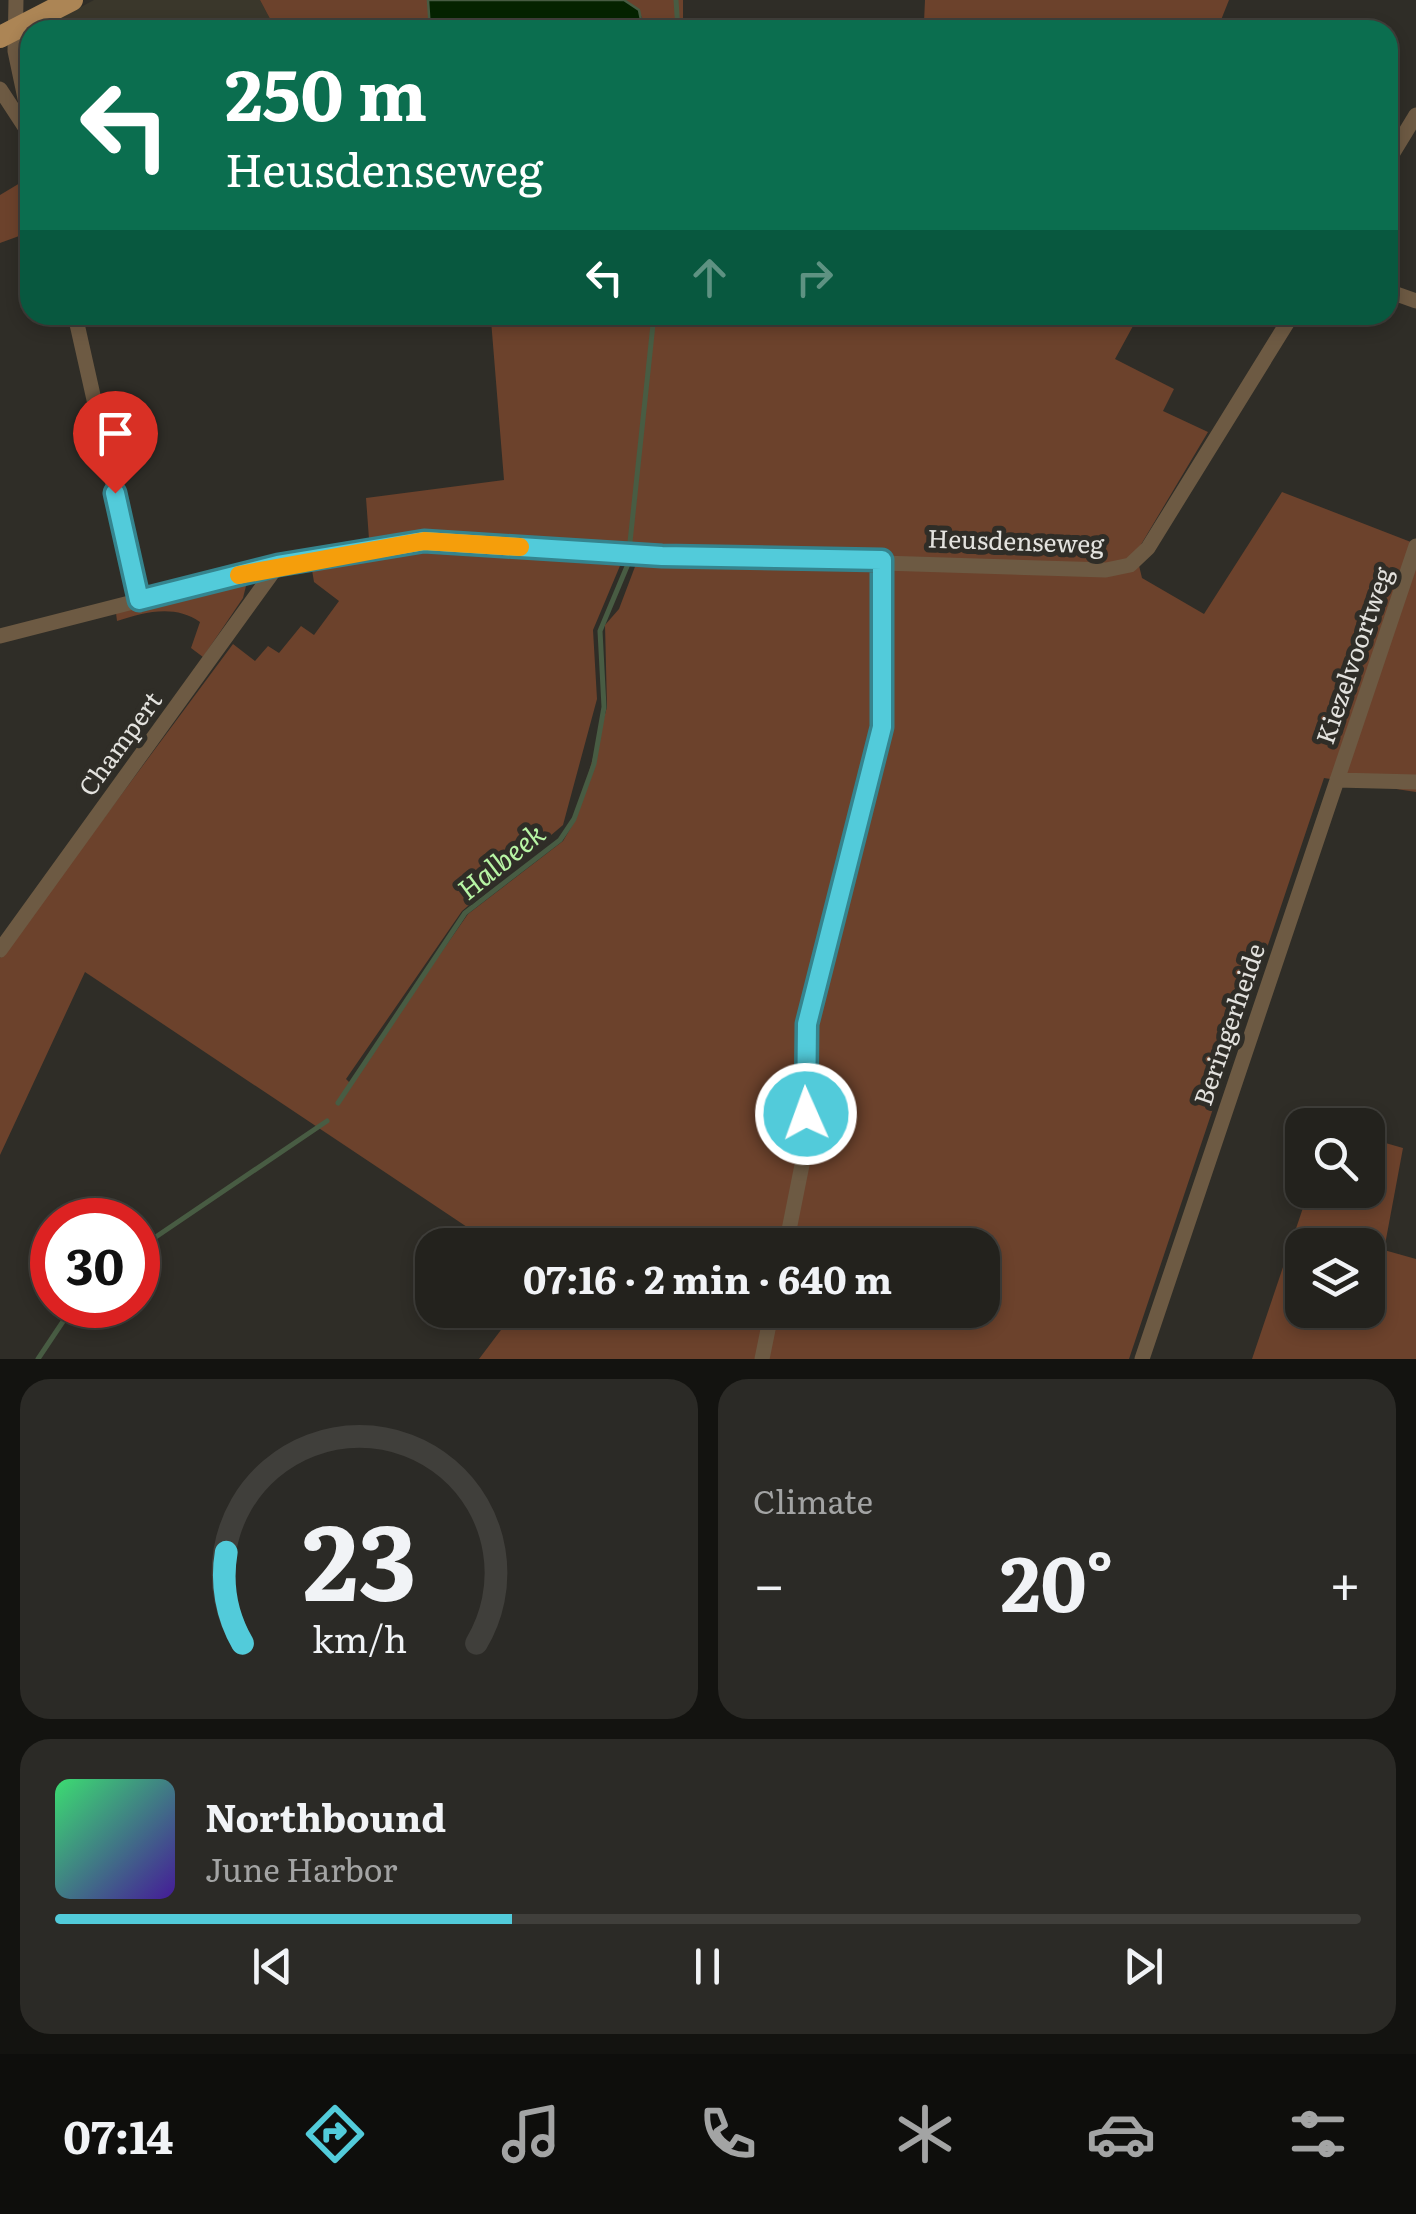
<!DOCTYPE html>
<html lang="en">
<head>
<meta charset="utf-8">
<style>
  :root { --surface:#23221d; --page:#2b2a26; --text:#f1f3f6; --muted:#a3a4a4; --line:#403f3b; --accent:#52cbda }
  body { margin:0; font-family:Literata,serif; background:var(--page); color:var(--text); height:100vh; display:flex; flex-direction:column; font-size:38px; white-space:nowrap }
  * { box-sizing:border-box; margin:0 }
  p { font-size:32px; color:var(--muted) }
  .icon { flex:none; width:55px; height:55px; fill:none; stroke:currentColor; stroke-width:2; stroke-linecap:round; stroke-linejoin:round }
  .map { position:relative; height:1359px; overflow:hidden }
  .sheet { display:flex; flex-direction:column; gap:20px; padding:20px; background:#131310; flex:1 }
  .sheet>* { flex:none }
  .top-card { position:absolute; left:20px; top:20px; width:1378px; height:305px; border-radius:30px; box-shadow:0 5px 15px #0003,0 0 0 2px var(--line); background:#0b6e4f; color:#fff; overflow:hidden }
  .fabs { position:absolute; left:1285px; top:1108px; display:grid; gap:20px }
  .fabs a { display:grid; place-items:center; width:100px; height:100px; border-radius:20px; background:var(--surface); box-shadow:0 5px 15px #0003,0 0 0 2px var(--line); font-size:50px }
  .speed { position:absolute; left:30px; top:1198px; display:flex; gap:20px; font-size:50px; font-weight:700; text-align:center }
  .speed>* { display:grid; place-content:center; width:130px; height:130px; border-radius:50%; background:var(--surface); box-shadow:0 5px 15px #0003,0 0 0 2px var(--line); line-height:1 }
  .speed .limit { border:15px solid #d22; background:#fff; color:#111 }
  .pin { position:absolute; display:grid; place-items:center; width:85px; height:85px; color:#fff; margin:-102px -42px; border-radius:50% 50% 50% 0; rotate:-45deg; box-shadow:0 0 10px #0007 }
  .pin .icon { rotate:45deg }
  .me { position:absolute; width:110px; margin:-55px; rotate:358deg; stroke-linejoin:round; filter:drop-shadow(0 0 8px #0008) }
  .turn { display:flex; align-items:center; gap:35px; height:210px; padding:0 40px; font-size:45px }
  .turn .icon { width:130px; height:130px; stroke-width:2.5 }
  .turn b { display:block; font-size:70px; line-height:85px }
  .lanes { display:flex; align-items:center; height:95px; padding:0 40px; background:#0003; justify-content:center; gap:50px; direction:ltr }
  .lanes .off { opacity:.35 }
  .big { font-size:75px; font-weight:700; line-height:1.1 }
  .sheet .widget { flex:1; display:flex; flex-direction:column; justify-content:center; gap:15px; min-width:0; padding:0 35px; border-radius:30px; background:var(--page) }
  .sheet .dial { align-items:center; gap:0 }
  .dial svg { height:260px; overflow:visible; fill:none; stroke:var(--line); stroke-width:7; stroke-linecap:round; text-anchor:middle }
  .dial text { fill:var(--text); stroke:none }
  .song { display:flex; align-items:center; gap:30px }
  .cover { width:120px; height:120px; border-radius:15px; background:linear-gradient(135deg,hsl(140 70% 55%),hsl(260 70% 35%)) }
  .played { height:10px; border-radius:5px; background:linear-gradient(90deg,var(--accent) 35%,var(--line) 35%) }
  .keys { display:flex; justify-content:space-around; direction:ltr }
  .heat { display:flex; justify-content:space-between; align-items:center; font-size:55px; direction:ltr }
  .sheet .tiles { flex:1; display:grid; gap:20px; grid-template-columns:1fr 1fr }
  .widget:last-child { grid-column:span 2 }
  .trip { position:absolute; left:415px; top:1228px; width:585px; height:100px; border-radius:30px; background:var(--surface); box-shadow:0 5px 15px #0003,0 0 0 2px var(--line); font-weight:700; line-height:100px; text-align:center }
  .tab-bar { display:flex; height:160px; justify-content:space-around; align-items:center; background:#0e0e0c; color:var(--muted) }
  .tab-bar .icon { width:70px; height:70px }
  .tab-bar .current { color:var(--accent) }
  .tab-bar b { font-size:45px; color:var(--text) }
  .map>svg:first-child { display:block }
</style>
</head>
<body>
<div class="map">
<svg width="1416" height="1359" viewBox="0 0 1416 1359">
  <rect width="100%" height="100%" fill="#2f2d27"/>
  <path fill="#3a372b" d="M 94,0 L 260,0 L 276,30 L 38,30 Z"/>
  <path fill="#6c422c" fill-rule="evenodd" d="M 260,0 L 428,0 L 430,30 L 276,30 Z
    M 624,0 L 683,0 L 683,30 L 643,30 L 642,17 Z
    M 925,0 L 1229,0 L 1217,30 L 848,30 L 924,22 Z
    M 30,177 L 30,232 L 0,243 L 0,195 Z
    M 476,315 L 1139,315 L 1115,359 L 1174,389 L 1163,411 L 1208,432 L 1136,553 L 1142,578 L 1204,614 L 1282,492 L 1416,544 L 1416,792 L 1324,778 L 1129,1359 L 479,1359 L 516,1310 L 982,1310 L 982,1245 L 494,1245 L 85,972 L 0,1155 L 0,958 L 233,644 L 255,661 L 268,646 L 279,653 L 301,626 L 314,635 L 339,601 L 314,582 L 311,564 L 396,553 L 394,536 L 369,539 L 366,498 L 504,480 L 491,320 L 476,319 ZM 622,561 L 636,564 L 619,609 L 605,625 L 607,707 L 576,819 L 563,841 L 468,914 L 350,1083 L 346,1079 L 462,911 L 563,825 L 597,699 L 593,630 Z
    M 238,582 L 247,582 L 243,598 L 203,657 L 191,648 L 200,622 C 175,604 144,612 117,621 L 116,613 Z
    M 1368,1138 L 1403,1148 L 1384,1250 L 1416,1259 L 1416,1359 L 1252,1359 L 1309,1190 L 1368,1190 ZM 1302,1245 L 1368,1245 L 1368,1310 L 1302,1310 Z"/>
  <path fill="#052300" stroke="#485c43" stroke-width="2.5" d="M 428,0 L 624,0 L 639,10 L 643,30 L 430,30 Z"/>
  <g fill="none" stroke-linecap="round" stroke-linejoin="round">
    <path stroke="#485c43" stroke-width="5" d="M 676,0 L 678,30
      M 630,542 L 654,315
      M 338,1103 L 465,913 L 560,840 L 574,819 L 594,764 L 604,707 L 600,631 L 628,564
      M 138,1249 L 327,1121
      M 38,1359 L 74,1305"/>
    <path stroke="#6d5a43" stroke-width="15" d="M 16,0 L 15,51 L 30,122
      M 0,89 L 30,135
      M 1388,161 L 1416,115
      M 1388,291 L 1416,301
      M 75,315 L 139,600
      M 0,636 L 278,565 L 424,541 L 662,556 L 1106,570 L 1130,565 L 1148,548 L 1292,315
      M 1337,780 L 1416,782
      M 0,950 L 278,565
      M 786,1245 L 806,1145 L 807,1024 L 883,727 L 881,560
      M 762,1359 L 772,1310
      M 1142,1359 L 1416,546"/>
    <path stroke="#ac8555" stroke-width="22" d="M 0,37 L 72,0"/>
  </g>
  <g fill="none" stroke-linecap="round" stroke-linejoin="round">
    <defs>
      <path id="route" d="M 115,493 L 139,600 L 278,565 L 424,541 L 662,556 L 882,560 L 882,727 L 807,1024 L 806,1114"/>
    </defs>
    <use href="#route" stroke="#35848e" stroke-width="25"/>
    <use href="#route" stroke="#52cbda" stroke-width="18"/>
    <path stroke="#f59e0b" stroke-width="18" d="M 239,575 L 424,541 L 520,547"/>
  </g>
  <g text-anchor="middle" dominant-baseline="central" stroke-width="10" stroke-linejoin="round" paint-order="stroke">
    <g font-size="25" fill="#e3e2de" stroke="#2f2d27">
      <text transform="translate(1016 540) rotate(2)">Heusdenseweg</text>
      <text transform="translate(1353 655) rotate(-71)">Kiezelvoortweg</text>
      <text transform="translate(119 743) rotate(-54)">Champert</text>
      <text transform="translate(1228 1024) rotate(-71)">Beringerheide</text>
    </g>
    <g font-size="28" font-style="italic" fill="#b7f5a4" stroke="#2f2d27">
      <text transform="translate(500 860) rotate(-39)">Halbeek</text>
    </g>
  </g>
</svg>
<div class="fabs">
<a><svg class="icon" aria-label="search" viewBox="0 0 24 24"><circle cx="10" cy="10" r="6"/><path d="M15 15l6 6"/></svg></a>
<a><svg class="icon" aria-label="layers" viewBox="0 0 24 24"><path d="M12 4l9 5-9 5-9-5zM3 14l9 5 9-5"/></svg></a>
</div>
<div class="speed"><div class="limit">30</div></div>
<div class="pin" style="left:115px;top:493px;background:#d93025"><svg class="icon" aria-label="arrive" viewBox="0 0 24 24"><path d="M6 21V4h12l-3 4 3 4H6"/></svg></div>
<svg class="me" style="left:806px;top:1114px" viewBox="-20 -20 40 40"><circle r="17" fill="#52cbda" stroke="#fff" stroke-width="3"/><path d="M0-11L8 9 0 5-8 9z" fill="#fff"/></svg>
<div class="trip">07:16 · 2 min · 640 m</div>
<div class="top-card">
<div class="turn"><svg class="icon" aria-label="left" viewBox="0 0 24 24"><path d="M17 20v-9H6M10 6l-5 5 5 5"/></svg><div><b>250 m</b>Heusdenseweg</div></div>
<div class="lanes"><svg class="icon" aria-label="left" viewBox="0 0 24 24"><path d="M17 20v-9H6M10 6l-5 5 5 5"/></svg><svg class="icon off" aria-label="ahead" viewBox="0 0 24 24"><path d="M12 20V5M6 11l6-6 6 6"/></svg><svg class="icon off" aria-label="right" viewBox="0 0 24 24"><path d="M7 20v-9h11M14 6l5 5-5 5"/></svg></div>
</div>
</div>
<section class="sheet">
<div class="tiles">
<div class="widget dial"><svg viewBox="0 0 100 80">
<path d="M14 69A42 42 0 1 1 86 69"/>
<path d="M14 69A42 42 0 0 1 9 41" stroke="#52cbda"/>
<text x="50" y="56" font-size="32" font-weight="700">23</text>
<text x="50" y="72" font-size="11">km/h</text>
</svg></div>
<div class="widget"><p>Climate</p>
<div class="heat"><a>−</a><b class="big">20°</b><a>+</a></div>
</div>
<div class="widget">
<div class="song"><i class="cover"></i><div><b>Northbound</b><p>June Harbor</p></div></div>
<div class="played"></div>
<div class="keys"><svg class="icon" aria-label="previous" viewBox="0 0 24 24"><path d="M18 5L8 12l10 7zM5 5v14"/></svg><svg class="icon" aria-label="pause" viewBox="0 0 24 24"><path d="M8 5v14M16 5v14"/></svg><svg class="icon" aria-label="next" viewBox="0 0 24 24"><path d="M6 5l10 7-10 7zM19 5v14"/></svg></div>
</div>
</div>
</section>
<nav class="tab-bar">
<b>07:14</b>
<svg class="icon current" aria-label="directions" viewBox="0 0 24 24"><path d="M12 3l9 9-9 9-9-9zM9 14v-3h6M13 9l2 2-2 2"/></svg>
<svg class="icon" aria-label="music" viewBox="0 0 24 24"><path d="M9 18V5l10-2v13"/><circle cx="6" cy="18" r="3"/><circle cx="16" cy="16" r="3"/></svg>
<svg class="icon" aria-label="phone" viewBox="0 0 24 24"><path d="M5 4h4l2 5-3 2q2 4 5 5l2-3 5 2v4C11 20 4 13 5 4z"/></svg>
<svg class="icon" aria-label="climate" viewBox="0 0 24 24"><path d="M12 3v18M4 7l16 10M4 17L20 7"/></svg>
<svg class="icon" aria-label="car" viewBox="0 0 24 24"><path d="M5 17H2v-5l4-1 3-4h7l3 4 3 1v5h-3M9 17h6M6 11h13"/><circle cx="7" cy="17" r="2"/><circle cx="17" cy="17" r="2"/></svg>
<svg class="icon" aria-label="filters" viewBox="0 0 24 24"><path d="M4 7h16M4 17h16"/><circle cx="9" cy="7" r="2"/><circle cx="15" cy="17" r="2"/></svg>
</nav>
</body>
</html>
